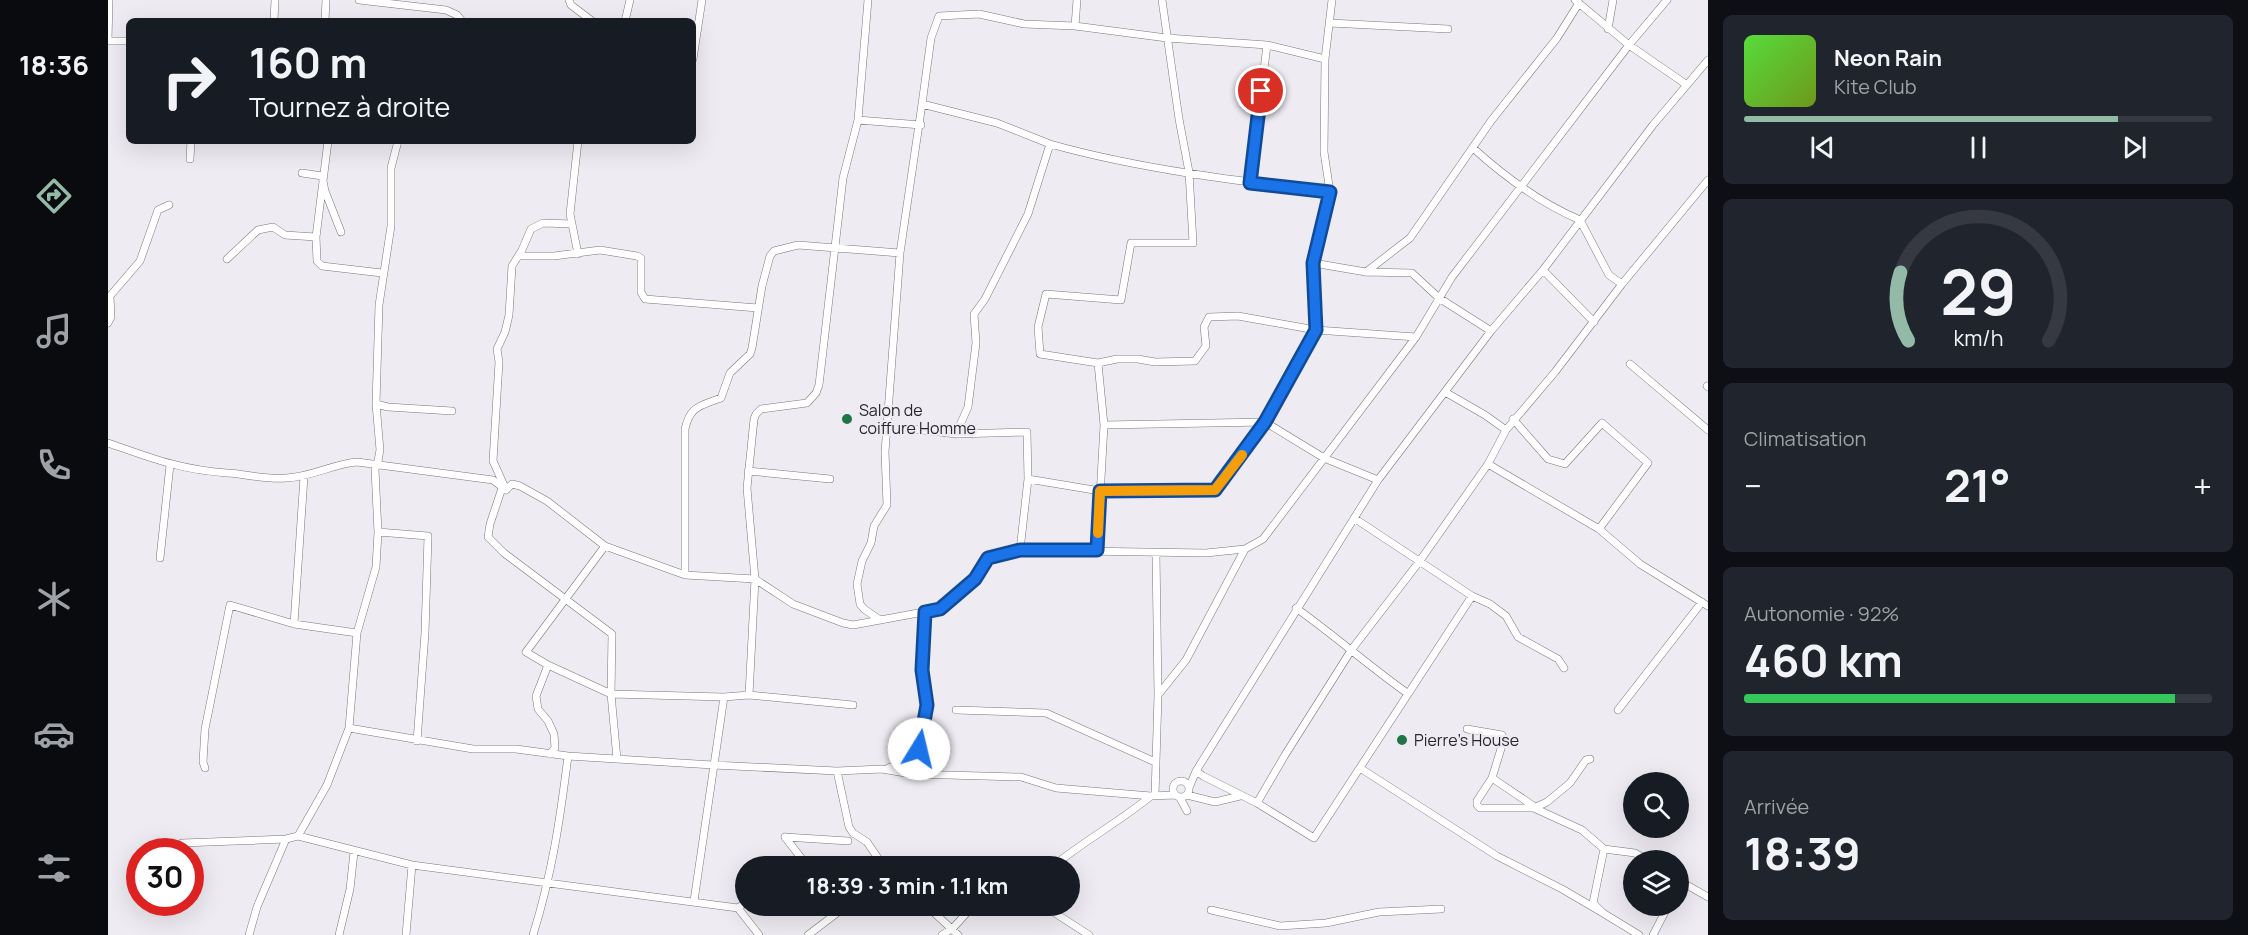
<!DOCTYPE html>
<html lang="fr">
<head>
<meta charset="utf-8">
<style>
  :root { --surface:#171b24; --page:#20242c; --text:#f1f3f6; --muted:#9ea1a6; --line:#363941; --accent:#93baa7 }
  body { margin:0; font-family:Manrope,sans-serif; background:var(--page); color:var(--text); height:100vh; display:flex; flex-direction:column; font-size:22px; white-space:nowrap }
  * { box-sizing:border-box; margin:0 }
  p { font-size:20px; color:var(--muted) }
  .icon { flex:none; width:33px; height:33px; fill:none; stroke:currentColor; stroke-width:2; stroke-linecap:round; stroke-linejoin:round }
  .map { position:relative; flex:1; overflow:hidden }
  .panel { display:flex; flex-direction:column; gap:15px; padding:15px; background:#0d0f14; width:540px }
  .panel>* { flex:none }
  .guide { position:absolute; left:18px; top:18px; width:570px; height:126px; border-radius:9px; box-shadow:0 6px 24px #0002; background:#171b24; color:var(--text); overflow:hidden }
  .fabs { position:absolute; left:1515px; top:772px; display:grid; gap:12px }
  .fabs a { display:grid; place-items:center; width:66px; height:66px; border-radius:50%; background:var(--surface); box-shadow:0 6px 24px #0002; font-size:30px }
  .speed { position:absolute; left:18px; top:838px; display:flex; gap:12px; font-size:30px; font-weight:700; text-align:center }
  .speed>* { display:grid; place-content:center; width:78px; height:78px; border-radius:50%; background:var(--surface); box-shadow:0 6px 24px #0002; line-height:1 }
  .speed .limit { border:9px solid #d22; background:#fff; color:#111 }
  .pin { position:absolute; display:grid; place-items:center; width:51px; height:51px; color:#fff; margin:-26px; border:3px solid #fff; border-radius:50%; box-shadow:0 2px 6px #0007 }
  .me { position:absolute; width:66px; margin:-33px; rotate:9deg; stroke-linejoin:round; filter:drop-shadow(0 0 4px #0008) }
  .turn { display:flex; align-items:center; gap:21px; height:126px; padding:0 24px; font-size:27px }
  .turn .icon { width:78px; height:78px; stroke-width:2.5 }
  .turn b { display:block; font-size:42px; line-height:51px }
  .big { font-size:45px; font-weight:700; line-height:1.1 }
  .panel .tile { flex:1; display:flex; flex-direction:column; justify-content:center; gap:9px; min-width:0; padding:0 21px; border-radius:9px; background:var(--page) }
  .panel .dial { align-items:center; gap:0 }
  .dial svg { height:156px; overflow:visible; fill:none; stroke:var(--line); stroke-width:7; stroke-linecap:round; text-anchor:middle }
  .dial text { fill:var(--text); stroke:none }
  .song { display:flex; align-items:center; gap:18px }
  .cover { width:72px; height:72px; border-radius:9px; background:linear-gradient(135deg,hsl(110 70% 55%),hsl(80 70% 35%)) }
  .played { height:6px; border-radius:3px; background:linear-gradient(90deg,var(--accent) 80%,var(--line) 80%) }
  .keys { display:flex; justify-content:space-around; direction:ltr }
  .heat { display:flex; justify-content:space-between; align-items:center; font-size:33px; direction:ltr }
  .charge { height:9px; border-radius:4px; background:linear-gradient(90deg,#34c759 92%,var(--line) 0) }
  .trip { position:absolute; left:627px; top:856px; width:345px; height:60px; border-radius:30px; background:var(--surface); box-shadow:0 6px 24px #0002; font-weight:700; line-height:60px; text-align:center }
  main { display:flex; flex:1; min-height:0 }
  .menu { display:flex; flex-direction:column; width:108px; justify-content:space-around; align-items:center; background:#090b0e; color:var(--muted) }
  .menu .icon { width:42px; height:42px }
  .menu .active { color:var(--accent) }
  .menu b { font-size:27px; color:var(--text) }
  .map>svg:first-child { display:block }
</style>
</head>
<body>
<main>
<nav class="menu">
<b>18:36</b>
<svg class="icon active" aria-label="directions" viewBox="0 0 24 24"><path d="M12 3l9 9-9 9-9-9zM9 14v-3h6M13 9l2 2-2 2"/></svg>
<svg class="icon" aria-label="music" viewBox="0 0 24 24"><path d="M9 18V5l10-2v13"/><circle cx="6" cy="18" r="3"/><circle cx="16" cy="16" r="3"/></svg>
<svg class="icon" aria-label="phone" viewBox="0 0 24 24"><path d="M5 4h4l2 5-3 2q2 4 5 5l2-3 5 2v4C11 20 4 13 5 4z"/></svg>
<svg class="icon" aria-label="climate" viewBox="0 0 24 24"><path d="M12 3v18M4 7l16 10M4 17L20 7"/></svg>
<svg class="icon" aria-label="car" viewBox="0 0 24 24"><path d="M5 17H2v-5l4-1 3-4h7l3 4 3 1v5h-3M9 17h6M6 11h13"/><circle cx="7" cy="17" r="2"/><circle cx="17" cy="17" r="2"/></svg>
<svg class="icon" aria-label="filters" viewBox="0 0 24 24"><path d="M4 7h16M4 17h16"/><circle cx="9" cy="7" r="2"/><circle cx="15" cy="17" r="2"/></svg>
</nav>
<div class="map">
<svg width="1600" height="935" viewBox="0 0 1600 935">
  <rect width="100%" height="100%" fill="#eeebf2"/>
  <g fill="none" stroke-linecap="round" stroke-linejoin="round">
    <defs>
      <path id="minor" d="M 251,0 L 338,10 L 349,15 L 354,21
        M 461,0 L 463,5 L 484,21
        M 1054,0 L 1071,119 L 1081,172 L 1085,243 L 1023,243 L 1013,300 L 938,294 L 930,327 L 932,354 L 990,363 L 1009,359 L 1030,359 L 1047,362 L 1087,361 L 1098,346 L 1096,327 L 1101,317 L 1130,316 L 1208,330 L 1308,337
        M 1467,0 L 1521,45 L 1579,85
        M 166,21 L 167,0
        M 217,21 L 218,0
        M 517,21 L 522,0
        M 1222,23 L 1340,29
        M 967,26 L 969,0
        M 1500,29 L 1505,0
        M 0,41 L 1,0
        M 0,41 L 21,41
        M 585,59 L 594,0
        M 750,120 L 813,125
        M 220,141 L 208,237 L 209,261 L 214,266 L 274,273
        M 470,141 L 462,214 L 470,254
        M 942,144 C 1031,169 1130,181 1222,192
        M 1365,148 C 1397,177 1432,203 1472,220 L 1501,275 L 1514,284
        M 82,159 L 83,141
        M 194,173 L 214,176 L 217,191 L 233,232
        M 1142,183 L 1159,45 L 1217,59
        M 464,224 L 435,223 L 423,229 L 414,250 L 404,266 L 401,315 L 397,332 L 389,349 L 391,362 L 385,461 L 398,490 L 394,488 L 382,524 L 380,537 L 396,553 L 504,634 L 503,694 L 509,759
        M 411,256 L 446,256 L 492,250 L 529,256 L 533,258 L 533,292 L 537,299 L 650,308
        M 119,259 L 150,230 L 165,227 L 177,235 L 208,237
        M 1205,263 L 1258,272 L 1304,273 L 1331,298 L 1383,331
        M 1435,270 L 1486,322
        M 1258,272 L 1302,238 L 1383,121 L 1449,38 L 1471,3
        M 0,323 L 3,317 L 2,296 L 32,261 L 50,210 L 61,205
        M 990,363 L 996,425 L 1157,422 L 1216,458 L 1270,480
        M 1522,364 L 1600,430
        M 1599,386 L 1600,387
        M 268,404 L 280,407 L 344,411
        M 1405,419 L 1440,459 L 1457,464 L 1494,423 L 1540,463 L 1491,529
        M 1398,430 L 1447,372 L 1514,284 L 1600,180
        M 848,434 L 860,407 L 868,343 L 866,314 L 877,299 L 920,214 L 942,144 L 889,123 L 814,104 L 823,38 L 831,16 L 871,14 L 916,24 L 967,26 L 1059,38 L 1159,45
        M 0,443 C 43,458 73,470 119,473 C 139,474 159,480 178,478 C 203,477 225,464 249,462 L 385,480 L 398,490 L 404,484 L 412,486 L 439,501 L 497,546 L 577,575 L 647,579 L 685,604 L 735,623 L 745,625 L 832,609 L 867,579 L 880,558 L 912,550 L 920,479 L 919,432 L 848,434 L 797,428
        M 1380,464 L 1491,529 L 1532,564 L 1600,606
        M 640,471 L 722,479
        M 920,479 L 992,491 L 1107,491 L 1157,422 L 1208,330 L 1205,263 L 1222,192 L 1216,152 L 1217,59 L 1224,0
        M 1246,518 L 1364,596 L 1382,604 L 1398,616 L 1410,637 L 1450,659 L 1456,668
        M 270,532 L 320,536 L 317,633 L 309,741
        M 497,546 L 418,652 L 440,665 L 503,694 L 616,697 L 641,695 L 745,705
        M 912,550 L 1098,553 L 1137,549
        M 989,551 L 996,425
        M 52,558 L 62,465
        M 577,575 L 577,429 C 582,406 592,406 613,398 L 622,373 L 642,354 L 644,348 L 654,286 L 662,256 L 666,251 L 690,245 L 792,253
        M 1188,608 C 1226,635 1261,666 1299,693
        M 772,620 L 756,609 L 752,604 L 749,584 L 754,561 L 763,543 L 766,526 L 779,505 L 777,452 L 792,253 L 814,104
        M 186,624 L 196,477
        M 440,665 L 428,696 L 430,709 L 440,721 L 446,734 L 447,748 L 442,754
        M 641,695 L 647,579 L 639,488 L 646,419 L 648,414 L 653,409 L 699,403 L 708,393 L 711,385 L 735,178 L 750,120 L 760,0
        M 1050,695 L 1078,660 L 1137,549 L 1155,539 L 1308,337 L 1344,277 L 1521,45 L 1559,0
        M 848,710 L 938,713 L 1047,762
        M 1510,710 L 1594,602
        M 241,728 L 365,749 L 408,749 L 460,756 L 605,765 L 729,771 L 774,769 L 803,774 L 913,777 L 948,788 L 1043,796 L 1067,795
        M 1359,729 L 1394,735 L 1396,739 L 1384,778 L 1369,801 L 1369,805 L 1372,808 L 1426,808 L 1474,830 L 1496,849 L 1527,853 L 1540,861
        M 97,768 L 95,762 L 97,729 L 122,605 L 186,624 L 249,633
        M 780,768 L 805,760 L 811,749 L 818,705 L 814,670 L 817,613
        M 1252,768 L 1389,856 L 1454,889 L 1495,913
        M 729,771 L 741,827 L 745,833 L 759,842 L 776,867
        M 1088,771 L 1095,776 L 1149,803 L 1206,838 L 1364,596
        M 1384,778 L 1427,807
        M1065 789a8 8 0 1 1 16 0a8 8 0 1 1-16 0Z
        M 1081,788 L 1088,771 L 1270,480 L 1383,331 L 1435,270 L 1545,125 L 1600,60
        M 1079,795 L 1107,802 L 1132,796
        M 1047,796 L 1050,695 L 1048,553
        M 1072,798 L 1079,811
        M 1149,803 L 1177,755 L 1244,649 L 1311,562 L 1380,464 L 1398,430 L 1377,415 L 1337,392
        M 1426,808 L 1439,802 L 1462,783 L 1478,760 L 1482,759
        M 190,836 L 304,865 L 630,908 L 651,935
        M 677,837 L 740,841
        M 677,837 L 700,867
        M 74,843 L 178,839
        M 1496,849 L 1485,903 L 1495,913 L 1531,935
        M 685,867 L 694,861
        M 944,867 C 976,841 1011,822 1043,796
        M 1570,880 L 1600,897
        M 586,901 L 616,697
        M 819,906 L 850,935
        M 936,906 L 981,935
        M 630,908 L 638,902
        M 1103,910 L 1172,926 L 1218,923 L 1271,912 L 1333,909
        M 141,935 L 149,907 L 178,839 L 190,836 L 219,785 L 241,728 L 249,633 L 268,567 L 270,532 L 267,469 L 270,461 L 272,450 L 268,404 L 271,305 L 283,226 L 283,168 L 290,141
        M 231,935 L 242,889 L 246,852
        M 298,935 L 304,865
        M 425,935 C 444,874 452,820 460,756
        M 700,935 L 733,910
        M 834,935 L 845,928 L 865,906
        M 1545,935 L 1560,906"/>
    </defs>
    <use href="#minor" stroke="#78767b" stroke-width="8"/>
    <use href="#minor" stroke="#fff" stroke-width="7"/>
  </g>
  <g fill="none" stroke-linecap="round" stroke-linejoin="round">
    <defs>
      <path id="route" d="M 811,749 L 819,705 L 814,670 L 817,612 L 832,609 L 867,579 L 880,558 L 912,550 L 989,550 L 992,491 L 1107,490 L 1157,422 L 1208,330 L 1205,263 L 1222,192 L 1142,183 L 1153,91"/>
    </defs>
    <use href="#route" stroke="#114b97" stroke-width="15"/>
    <use href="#route" stroke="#1a73e8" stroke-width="10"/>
    <path stroke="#f59e0b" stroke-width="10" d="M 990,533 L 992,491 L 1107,490 L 1134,455"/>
  </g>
  <g fill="#217446" stroke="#eeebf2" stroke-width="2">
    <circle cx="739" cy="419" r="6"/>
    <circle cx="1294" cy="740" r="6"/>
  </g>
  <g text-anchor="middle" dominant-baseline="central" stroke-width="4.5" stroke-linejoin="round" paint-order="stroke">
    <g font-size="16" fill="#28272a" stroke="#eeebf2" text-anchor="start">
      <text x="751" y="410">Salon de<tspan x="751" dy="18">coiffure Homme</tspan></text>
      <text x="1306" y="740">Pierre's House</text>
    </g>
  </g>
</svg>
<div class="fabs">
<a><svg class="icon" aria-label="search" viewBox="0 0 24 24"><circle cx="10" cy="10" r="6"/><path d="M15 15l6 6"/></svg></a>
<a><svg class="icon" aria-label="layers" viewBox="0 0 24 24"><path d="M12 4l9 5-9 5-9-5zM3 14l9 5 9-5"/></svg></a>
</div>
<div class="speed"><div class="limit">30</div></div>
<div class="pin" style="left:1153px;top:91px;background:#d93025"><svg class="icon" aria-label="arrive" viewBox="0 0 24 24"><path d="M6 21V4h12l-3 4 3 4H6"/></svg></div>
<svg class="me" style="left:811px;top:749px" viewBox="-20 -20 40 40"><circle r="19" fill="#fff"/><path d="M0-13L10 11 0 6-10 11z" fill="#1a73e8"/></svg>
<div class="trip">18:39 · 3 min · 1.1 km</div>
<div class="guide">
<div class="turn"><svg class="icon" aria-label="right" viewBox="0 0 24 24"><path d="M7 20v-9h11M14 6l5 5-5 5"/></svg><div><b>160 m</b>Tournez à droite</div></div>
</div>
</div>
<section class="panel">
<div class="tile">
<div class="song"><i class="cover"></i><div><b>Neon Rain</b><p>Kite Club</p></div></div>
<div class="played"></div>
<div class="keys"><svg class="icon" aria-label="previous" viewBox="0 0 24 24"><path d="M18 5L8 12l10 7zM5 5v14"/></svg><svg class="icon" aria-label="pause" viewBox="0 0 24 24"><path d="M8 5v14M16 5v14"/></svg><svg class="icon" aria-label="next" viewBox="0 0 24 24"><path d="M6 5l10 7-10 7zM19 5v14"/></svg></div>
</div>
<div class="tile dial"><svg viewBox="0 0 100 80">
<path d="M14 69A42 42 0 1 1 86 69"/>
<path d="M14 69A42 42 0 0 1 10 34" stroke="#93baa7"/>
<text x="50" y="56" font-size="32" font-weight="700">29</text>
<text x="50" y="72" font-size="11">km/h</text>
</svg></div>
<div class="tile"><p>Climatisation</p>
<div class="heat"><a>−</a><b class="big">21°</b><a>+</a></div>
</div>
<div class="tile"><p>Autonomie · 92%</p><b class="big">460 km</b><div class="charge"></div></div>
<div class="tile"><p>Arrivée</p><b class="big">18:39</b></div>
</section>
</main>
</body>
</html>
